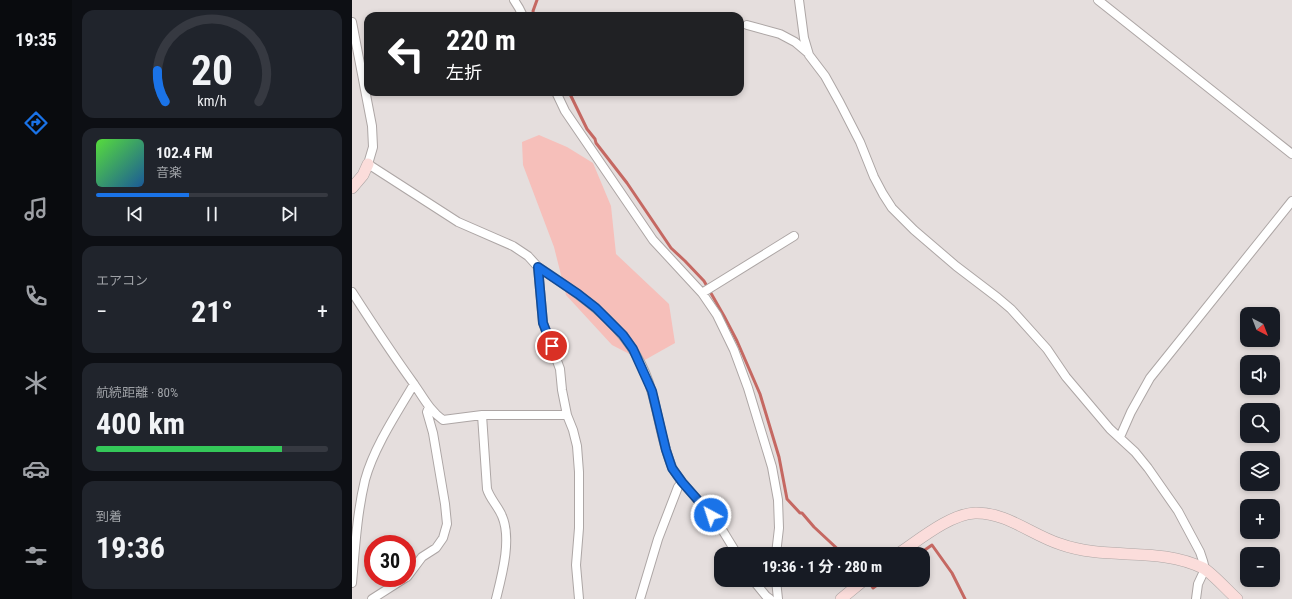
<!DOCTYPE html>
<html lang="ja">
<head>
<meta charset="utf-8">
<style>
  :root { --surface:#171b24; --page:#20242c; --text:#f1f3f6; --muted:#9ea1a6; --line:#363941; --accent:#1a73e8 }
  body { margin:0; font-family:"Roboto Condensed","Noto Sans JP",sans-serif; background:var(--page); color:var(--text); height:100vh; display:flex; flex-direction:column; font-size:15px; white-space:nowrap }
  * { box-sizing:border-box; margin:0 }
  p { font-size:13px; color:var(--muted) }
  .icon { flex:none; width:22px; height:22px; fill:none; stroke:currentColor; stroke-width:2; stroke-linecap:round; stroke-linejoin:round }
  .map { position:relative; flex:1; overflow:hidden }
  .drawer { display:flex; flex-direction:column; gap:10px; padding:10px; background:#0d0f14; width:280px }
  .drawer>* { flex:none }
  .hud { position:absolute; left:12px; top:12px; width:380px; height:84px; border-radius:12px; box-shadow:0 2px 6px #0003; background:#202124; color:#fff; overflow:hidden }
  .needle { width:26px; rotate:138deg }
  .buttons { position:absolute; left:888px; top:307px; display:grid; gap:8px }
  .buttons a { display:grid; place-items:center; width:40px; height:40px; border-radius:8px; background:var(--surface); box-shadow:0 2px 6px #0003; font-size:20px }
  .speed { position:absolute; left:12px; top:535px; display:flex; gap:8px; font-size:20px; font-weight:700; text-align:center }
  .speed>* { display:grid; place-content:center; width:52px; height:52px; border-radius:50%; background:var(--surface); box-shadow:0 2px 6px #0003; line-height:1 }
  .speed .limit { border:6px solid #d22; background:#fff; color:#111 }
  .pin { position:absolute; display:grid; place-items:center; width:34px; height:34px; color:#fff; margin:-17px; border:2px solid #fff; border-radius:50%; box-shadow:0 1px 4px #0007 }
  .me { position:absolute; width:44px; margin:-22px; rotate:320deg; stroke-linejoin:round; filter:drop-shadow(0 0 3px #0008) }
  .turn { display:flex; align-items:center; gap:14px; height:84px; padding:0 16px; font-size:18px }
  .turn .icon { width:52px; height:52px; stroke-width:2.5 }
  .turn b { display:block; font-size:28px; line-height:34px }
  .big { font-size:30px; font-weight:700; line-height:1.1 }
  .drawer .tile { flex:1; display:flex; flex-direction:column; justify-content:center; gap:6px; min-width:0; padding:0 14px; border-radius:12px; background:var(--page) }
  .drawer .dial { align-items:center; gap:0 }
  .dial svg { height:104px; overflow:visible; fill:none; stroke:var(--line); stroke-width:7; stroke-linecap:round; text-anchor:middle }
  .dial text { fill:var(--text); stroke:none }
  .song { display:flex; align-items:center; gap:12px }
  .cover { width:48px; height:48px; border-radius:6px; background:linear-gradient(135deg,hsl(110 70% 55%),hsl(210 70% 35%)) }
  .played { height:4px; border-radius:2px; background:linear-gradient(90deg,var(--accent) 40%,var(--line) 40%) }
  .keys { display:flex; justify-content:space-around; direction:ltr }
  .heat { display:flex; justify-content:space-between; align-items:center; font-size:22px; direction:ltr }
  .charge { height:6px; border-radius:3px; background:linear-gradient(90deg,#34c759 80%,var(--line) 0) }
  .trip { position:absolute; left:362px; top:547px; width:216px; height:40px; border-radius:12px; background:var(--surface); box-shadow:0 2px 6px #0003; font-weight:700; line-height:40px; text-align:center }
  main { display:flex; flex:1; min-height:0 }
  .tab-bar { display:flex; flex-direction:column; width:72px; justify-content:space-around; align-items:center; background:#090b0e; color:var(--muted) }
  .tab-bar .icon { width:28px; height:28px }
  .tab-bar .on { color:var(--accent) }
  .tab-bar b { font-size:18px; color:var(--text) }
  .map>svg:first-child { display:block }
</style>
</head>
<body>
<main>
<nav class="tab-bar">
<b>19:35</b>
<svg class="icon on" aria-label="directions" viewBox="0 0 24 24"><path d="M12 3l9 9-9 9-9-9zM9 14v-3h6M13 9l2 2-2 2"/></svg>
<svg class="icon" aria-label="music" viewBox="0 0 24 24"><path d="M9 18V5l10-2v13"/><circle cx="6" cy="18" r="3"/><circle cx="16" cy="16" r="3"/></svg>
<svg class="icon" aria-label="phone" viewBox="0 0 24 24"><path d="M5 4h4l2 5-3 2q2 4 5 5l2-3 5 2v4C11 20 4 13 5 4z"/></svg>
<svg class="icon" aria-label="climate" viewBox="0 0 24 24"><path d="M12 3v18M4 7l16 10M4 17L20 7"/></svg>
<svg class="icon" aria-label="car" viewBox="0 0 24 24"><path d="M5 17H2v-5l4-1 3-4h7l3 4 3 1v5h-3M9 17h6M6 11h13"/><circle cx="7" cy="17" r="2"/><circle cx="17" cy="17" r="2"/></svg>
<svg class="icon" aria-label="filters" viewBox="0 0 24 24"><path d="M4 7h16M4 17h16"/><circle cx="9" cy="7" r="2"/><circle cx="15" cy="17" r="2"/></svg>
</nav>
<section class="drawer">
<div class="tile dial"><svg viewBox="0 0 100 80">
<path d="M14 69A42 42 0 1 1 86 69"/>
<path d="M14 69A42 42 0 0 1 8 45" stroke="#1a73e8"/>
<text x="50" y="56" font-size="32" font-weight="700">20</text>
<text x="50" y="72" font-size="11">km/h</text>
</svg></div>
<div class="tile">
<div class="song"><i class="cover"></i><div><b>102.4 FM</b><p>音楽</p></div></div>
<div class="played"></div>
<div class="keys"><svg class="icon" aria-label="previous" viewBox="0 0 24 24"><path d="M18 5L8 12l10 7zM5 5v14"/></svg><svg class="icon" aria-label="pause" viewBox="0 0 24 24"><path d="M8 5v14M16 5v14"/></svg><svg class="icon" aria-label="next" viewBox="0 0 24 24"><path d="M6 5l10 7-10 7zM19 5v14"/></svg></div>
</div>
<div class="tile"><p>エアコン</p>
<div class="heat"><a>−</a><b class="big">21°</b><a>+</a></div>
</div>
<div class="tile"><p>航続距離 · 80%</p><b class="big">400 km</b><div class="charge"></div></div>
<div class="tile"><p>到着</p><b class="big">19:36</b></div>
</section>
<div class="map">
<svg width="940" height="599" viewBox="0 0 940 599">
  <rect width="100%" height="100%" fill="#e5dedd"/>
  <path fill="#f6bfba" d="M 187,135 L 215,147 L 241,163 L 259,206 L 264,254 L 317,304 L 323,343 L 291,361 L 260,345 L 214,295 L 202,247 L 171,165 L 170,142 Z"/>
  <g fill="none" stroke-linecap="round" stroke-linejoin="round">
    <path stroke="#c56862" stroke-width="3" d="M 182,16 L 181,11 L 185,0
      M 217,92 L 235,129 L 243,139 L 244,143 L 275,183 L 319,248 L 333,261 L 352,281 L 372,316 L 385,341 L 408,394 L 427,457 L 435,499 L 448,513 L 450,513 L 462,527 L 491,554
      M 567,554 L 580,545 L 600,573 L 613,599
      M 518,583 L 521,588 L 532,580"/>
    <defs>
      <path id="street" d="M 162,0 L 167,8 L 171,16
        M 447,0 L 452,38 L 457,55 L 473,76 L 488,103 L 508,142 L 522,177 L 531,194 L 540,208 L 562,230 L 604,266 L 646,298 L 659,309 L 695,349 L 714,377 L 758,429 L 783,452 L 796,468 L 826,511 L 848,552 L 851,561 L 853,569 L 846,584 L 844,599
        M 746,0 L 940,154
        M 0,22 L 20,126 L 21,147 L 16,164 L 106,222 L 161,246 L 176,256 L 186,267 L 191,323 L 208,369 L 210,390 L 215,415 L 221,430 L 225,446 L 227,472 L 227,528 L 224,565 L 227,599
        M 395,25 L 428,34 L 443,42 L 456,53
        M 204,92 L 213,111 L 301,240 L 350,293 L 365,315 L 382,350 L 396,388 L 420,467 L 426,500 L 427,528 L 424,554
        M 186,267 C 234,298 285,333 300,393 C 307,417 310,444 320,467 C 322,472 327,477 330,482
        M 0,292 C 20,323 40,354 62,384 C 71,397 78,411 91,420 L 130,415 L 215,415
        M 350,293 L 442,236
        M 130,415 L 135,489 C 138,499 146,506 150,516 C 160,539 150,575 144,599
        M 768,437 L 779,412 L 798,378 L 940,201
        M 55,577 L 70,557 L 84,548 L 91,538 L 95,524 L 93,504 L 81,433 L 75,412 L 77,407
        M 401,580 L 414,596 L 418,599
        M 424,580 L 426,599
        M 0,583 C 3,549 5,513 13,480 C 22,447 45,413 62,384
        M 20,599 L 53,578
        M 288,599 L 306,539 L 326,487 L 330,482 L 366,523 L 385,554"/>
      <path id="secondary" d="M 0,188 L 11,175 L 16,164
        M 546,554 C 567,540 598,514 623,513 C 654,512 680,535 708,544 C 755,561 806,546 851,568 C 859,572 877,592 885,599
        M 489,599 L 512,580"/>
    </defs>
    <use href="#street" stroke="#ada6a5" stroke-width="10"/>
    <use href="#secondary" stroke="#ada6a5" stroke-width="12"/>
    <use href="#street" stroke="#fff" stroke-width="8"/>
    <use href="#secondary" stroke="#fbdddb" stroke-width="11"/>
  </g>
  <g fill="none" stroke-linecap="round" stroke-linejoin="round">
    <defs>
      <path id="route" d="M 200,346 L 191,323 L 186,267 L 226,294 L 244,308 L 271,335 L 281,349 L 300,391 L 314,450 L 320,468 L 330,482 L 359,515"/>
    </defs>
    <use href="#route" stroke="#114b97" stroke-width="10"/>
    <use href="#route" stroke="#1a73e8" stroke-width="7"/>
  </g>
</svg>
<div class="buttons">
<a><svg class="needle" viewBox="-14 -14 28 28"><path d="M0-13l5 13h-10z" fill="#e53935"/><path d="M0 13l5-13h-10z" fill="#9ea1a6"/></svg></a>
<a><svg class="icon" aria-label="sound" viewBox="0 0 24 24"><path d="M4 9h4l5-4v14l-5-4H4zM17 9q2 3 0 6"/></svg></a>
<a><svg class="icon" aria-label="search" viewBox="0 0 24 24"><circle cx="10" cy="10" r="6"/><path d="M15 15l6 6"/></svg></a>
<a><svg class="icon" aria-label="layers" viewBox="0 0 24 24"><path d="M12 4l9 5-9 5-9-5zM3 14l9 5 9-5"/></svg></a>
<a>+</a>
<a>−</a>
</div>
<div class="speed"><div class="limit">30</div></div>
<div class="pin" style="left:200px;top:346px;background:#d93025"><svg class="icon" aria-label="arrive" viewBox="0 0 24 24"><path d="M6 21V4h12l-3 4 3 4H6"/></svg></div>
<svg class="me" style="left:359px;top:515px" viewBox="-20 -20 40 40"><circle r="17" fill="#1a73e8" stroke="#fff" stroke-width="3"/><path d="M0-11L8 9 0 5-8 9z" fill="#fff"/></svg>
<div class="trip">19:36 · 1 分 · 280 m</div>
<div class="hud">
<div class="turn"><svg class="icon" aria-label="left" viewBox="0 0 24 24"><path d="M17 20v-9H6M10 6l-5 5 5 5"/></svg><div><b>220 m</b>左折</div></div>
</div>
</div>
</main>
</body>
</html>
